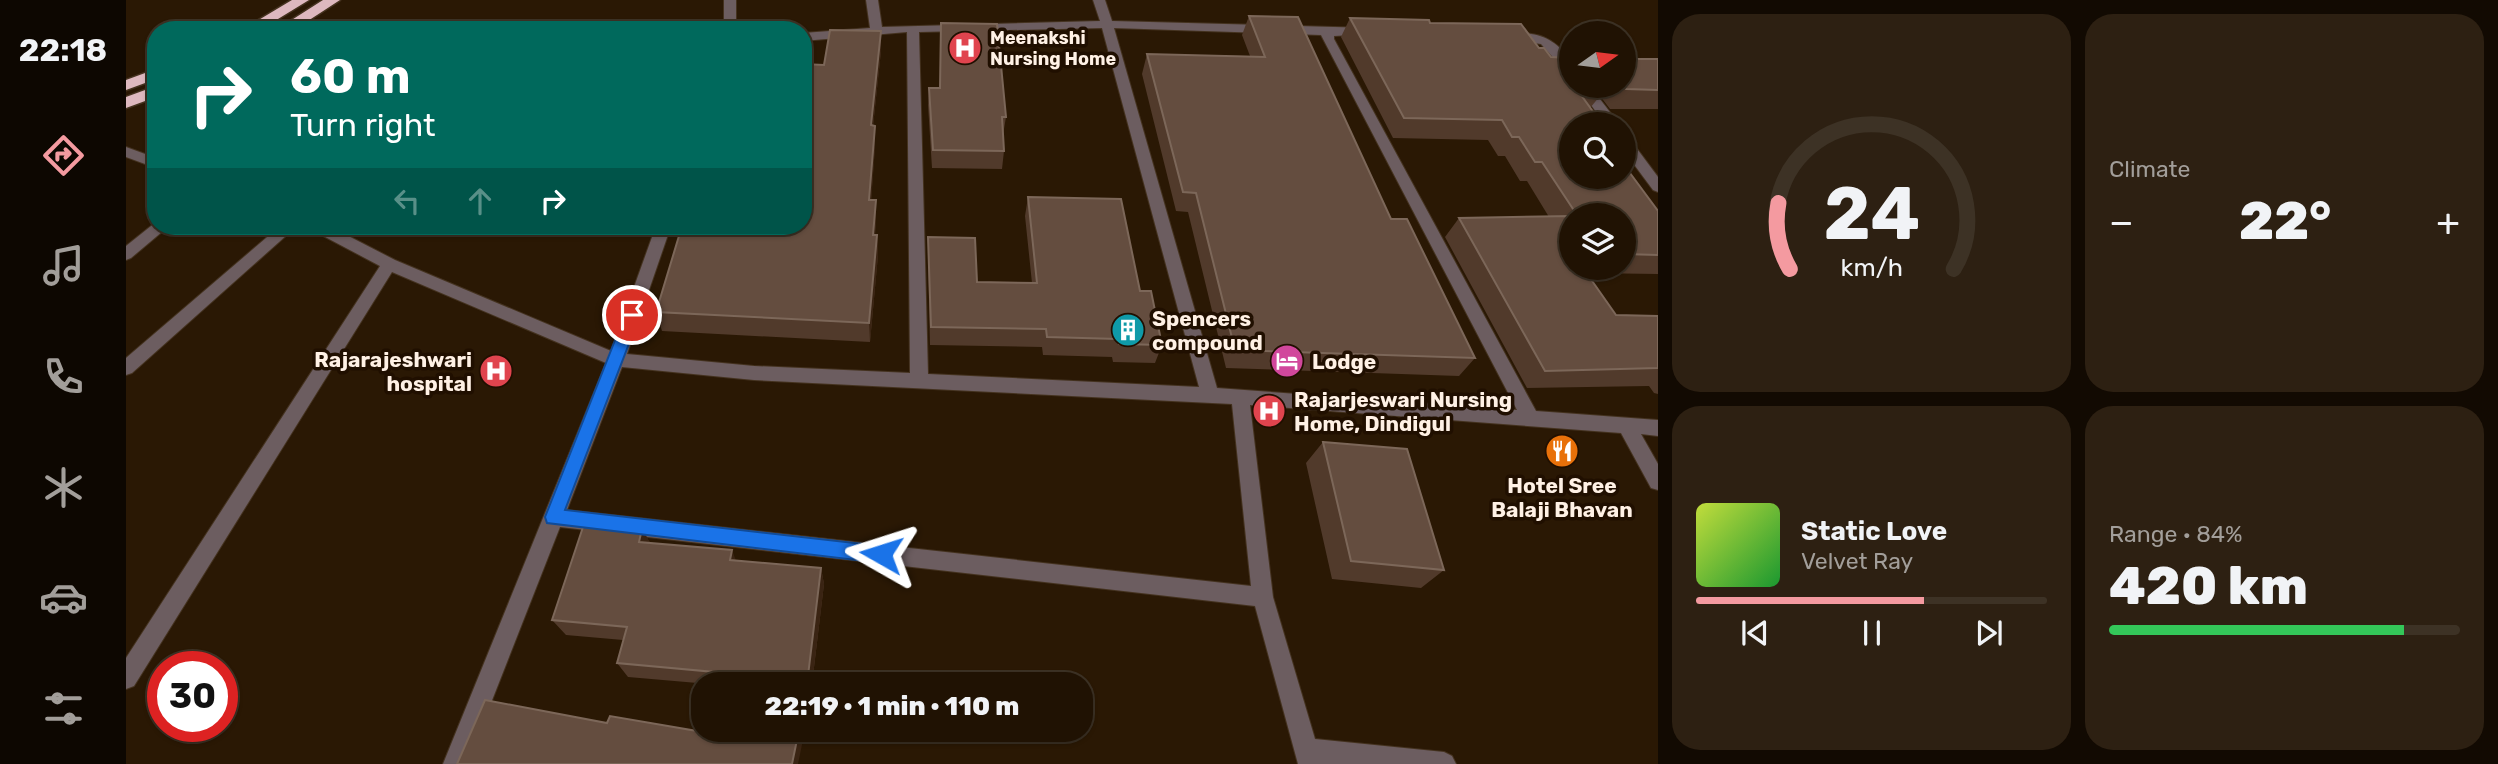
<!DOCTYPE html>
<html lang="en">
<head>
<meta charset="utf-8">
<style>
  :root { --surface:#201203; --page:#2d2012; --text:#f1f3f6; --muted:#a29e9a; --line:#3d3225; --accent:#f49aa0 }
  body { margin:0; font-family:Rubik,sans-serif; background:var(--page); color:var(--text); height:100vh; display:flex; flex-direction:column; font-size:26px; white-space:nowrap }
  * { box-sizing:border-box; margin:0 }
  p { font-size:23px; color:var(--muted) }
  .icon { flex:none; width:38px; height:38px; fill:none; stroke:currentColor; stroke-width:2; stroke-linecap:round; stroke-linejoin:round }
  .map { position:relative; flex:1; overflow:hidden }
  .sheet { display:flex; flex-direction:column; gap:14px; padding:14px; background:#120a02; width:840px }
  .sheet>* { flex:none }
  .top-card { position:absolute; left:21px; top:21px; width:665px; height:214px; border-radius:28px; box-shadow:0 2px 5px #0004,0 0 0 2px var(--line); background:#00695c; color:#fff; overflow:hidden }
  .needle { width:46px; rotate:76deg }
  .tools { position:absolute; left:1433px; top:21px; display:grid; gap:14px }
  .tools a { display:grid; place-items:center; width:77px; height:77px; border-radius:50%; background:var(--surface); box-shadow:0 2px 5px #0004,0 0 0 2px var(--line); font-size:35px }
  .speed { position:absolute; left:21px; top:651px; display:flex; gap:14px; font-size:35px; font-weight:700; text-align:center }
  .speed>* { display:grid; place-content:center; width:91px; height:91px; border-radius:50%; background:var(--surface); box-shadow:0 2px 5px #0004,0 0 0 2px var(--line); line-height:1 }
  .speed .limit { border:10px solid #d22; background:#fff; color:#111 }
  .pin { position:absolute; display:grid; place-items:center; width:60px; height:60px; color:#fff; margin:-30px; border:4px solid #fff; border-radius:50%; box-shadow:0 2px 7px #0007 }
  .me { position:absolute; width:77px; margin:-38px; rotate:276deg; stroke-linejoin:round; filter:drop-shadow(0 0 5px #0008) }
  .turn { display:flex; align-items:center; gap:24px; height:147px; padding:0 28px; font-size:32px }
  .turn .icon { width:91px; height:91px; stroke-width:2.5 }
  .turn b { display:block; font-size:49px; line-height:60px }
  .lanes { display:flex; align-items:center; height:66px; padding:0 28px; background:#0003; justify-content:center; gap:35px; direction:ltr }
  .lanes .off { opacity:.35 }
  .big { font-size:52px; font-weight:800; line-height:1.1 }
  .sheet .widget { flex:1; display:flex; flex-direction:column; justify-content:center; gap:10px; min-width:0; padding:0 24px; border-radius:28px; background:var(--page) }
  .sheet .dial { align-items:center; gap:0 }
  .dial svg { height:182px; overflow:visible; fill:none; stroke:var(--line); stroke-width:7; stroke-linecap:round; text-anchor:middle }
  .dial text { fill:var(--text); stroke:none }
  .song { display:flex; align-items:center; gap:21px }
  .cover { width:84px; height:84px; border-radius:10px; background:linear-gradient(135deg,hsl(70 70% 55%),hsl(130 70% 35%)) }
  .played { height:7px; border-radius:4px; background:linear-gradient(90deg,var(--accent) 65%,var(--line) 65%) }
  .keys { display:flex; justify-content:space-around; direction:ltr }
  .heat { display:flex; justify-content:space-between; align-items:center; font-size:38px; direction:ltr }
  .charge { height:10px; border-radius:5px; background:linear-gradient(90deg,#34c759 84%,var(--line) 0) }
  .sheet .tiles { flex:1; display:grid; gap:14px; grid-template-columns:repeat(2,1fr) }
  .trip { position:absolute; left:565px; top:672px; width:402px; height:70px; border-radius:28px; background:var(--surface); box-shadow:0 2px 5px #0004,0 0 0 2px var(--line); font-weight:800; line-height:70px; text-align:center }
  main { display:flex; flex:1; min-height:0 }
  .menu { display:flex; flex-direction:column; width:126px; justify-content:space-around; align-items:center; background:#0d0701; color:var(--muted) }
  .menu .icon { width:49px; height:49px }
  .menu .on { color:var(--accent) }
  .menu b { font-size:32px; color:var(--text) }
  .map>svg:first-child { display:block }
</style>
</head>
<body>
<main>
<nav class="menu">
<b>22:18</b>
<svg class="icon on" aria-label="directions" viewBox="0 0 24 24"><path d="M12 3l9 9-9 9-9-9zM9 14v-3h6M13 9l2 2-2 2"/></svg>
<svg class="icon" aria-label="music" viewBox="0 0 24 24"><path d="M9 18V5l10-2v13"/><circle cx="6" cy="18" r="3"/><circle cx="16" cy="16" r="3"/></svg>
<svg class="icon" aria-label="phone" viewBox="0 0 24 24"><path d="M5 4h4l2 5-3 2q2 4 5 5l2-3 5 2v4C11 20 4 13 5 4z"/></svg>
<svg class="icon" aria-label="climate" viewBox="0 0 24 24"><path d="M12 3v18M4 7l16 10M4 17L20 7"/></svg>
<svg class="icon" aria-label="car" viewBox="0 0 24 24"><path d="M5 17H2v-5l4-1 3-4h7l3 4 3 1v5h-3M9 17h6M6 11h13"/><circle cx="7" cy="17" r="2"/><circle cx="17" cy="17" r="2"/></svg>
<svg class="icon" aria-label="filters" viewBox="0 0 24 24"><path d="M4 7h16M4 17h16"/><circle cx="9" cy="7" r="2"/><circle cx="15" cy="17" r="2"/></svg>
</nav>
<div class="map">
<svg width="1532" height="764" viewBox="0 0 1532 764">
  <rect width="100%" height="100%" fill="#2a1804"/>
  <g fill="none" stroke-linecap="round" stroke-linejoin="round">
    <defs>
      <path id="minor" d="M 598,0 L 610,0 L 610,30 L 598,30 Z
        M 740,0 L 752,0 L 756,27 L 974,21 L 967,0 L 979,0 L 986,21 L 1245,28 L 1245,34 L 1208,36 L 1208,39 L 1410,411 L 1532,420 L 1532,436 L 1515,434 L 1532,464 L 1532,490 L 1525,488 L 1495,433 L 1124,405 L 1147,597 L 1189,739 L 1318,752 L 1326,756 L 1330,764 L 1172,764 L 1129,606 L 434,527 L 341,764 L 317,764 L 480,363 L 266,272 L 8,686 L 0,689 L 0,658 L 254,266 L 186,230 L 184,226 L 203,226 L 269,260 L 485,351 L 530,226 L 545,226 L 501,354 L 628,366 L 784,373 L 781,32 L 677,41 L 677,33 L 744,28 ZM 976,28 L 1073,387 L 802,374 L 793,32 ZM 988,28 L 1195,35 L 1391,410 L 1091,388 ZM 496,367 L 628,380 L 1106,404 L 1125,586 L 441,510 Z
        M 1381,32 C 1413,33 1425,35 1446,61 L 1446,74 L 1441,73 L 1415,44 L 1377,39 L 1375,36 Z
        M 1451,86 L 1464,86 L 1493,124 L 1479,124 Z
        M 1498,137 L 1503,138 L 1532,177 L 1532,192 L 1527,190 L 1498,151 Z
        M 0,147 L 30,158 L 30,168 L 0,157 Z
        M 30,222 L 30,226 L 43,226 L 5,258 L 0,260 L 0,246 Z
        M 154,226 L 171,226 L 6,373 L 0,375 L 0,358 Z"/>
      <path id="highway" d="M 166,0 L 183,0 L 134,30 L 116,30 Z
        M 197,0 L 214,0 L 168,30 L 150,30 Z
        M 30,69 L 30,79 L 0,90 L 0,80 Z
        M 30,86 L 30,97 L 0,108 L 0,97 Z"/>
    </defs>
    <use href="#minor" stroke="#44321f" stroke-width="2"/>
    <use href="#highway" stroke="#44321f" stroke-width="3"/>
    <use href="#minor" fill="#6c5d60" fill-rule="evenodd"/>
    <use href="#highway" fill="#ddb8bf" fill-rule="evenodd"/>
  </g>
  <path fill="#513a2b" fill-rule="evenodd" d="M 1123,16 L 1265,219 L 1349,358 L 1333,376 L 1100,368 L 1062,212 L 1050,211 L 1016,74 L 1021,54 L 1124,56 L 1116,35 Z
    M 1224,18 L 1304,23 L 1413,48 L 1446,86 L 1498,86 L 1532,59 L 1532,109 L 1484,109 L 1474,96 L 1464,108 L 1446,124 L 1532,211 L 1532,274 L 1461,273 L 1490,315 L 1532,316 L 1532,394 L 1528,393 L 1523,386 L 1401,388 L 1319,237 L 1333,218 L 1423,217 L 1401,181 L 1394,181 L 1379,156 L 1372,156 L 1362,140 L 1267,138 L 1215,37 ZM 1446,215 L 1498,215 L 1498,268 L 1446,268 Z
    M 815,23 L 880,117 L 877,135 L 878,151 L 876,169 L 806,168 L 802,105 L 803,88 L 814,88 Z
    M 755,51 L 747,126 L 749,126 L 749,146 L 745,200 L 750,200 L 750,220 L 749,235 L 751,235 L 752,255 L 744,342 L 536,331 L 530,312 Z
    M 902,197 L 1014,291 L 1036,345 L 1029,363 L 987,362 L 986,357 L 917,355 L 916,347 L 804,345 L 802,256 L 802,237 L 851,282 L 906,283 L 899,216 Z
    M 1197,442 L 1318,570 L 1295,588 L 1206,579 L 1180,463 Z
    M 516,529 L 524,543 L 610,561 L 695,568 L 698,584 L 686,684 L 583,684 L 502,677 L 491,663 L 497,640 L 440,635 L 426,620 Z"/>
  <path fill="#3a2413" d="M 755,31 L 755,51 L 745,145 L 745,125 Z
    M 749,126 L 749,146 L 744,220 L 743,200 Z
    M 750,200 L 750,220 L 747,255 L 747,235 Z
    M 751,235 L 752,255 L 744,342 L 743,323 Z
    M 516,529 L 526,546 L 513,542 Z
    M 606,550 L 612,566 L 604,560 Z
    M 695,568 L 698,584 L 686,684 L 681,684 Z
    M 673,730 L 679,730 L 672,764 L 666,764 Z"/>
  <path fill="#644d3f" stroke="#7c6759" stroke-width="2" d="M 1123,16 L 1172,17 L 1265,219 L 1281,219 L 1349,358 L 1109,350 L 1070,193 L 1057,192 L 1021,54 L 1139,57 Z
    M 1224,18 L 1303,20 L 1304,23 L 1395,24 L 1413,48 L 1418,48 L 1425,57 L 1446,58 L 1446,86 L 1477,86 L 1479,89 L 1450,88 L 1476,124 L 1446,124 L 1446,177 L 1498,177 L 1498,165 L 1532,211 L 1532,255 L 1498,254 L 1498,215 L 1451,215 L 1416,162 L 1409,162 L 1393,137 L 1386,137 L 1376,120 L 1278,118 Z
    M 815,23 L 871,24 L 880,117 L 876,117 L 878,151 L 807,150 L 803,88 L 814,88 Z
    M 704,30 L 755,31 L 745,125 L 749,126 L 743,200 L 750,200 L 747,235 L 751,235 L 743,323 L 530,312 L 556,226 L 677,226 L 677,64 L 698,65 Z
    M 1498,59 L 1532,59 L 1532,90 L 1500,89 L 1497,86 Z
    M 902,197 L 995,199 L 1014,291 L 1025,291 L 1036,345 L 993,344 L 992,339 L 921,337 L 920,329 L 805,327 L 802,237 L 849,238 L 851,282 L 911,283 Z
    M 1446,216 L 1446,268 L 1457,268 L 1490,315 L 1532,316 L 1532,368 L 1419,371 L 1333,218 Z
    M 1197,442 L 1281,449 L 1318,570 L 1225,561 Z
    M 458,524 L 516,529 L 513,542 L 606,550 L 604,560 L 695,568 L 681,684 L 596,684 L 599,673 L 491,663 L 501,627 L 426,620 Z
    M 359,700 L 481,723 L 484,716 L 583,733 L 584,730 L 673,730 L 666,764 L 331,764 Z"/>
  <path fill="#1a73e8" stroke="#114b97" stroke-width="2" d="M 506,309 L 514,315 L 439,510 L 755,546 L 762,548 L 764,554 L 762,560 L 755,563 L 421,523 L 419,517 L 499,315 Z"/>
  <defs>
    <symbol id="hospital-disc" viewBox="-11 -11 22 22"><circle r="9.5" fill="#e0444e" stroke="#200f00"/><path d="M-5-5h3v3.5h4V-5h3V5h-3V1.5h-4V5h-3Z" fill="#fff"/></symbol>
    <symbol id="building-disc" viewBox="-11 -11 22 22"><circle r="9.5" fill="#0f9aa8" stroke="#200f00"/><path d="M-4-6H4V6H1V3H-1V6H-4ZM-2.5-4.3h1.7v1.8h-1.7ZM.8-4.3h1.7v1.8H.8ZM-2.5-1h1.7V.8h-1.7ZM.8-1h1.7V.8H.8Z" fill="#fff"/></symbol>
    <symbol id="hotel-disc" viewBox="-11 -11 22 22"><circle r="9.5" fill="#d1479c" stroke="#200f00"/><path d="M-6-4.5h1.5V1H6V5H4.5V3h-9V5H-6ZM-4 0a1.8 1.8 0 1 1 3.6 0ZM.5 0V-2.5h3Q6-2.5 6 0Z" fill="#fff"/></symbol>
    <symbol id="restaurant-disc" viewBox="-11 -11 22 22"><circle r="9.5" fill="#e8710a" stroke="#200f00"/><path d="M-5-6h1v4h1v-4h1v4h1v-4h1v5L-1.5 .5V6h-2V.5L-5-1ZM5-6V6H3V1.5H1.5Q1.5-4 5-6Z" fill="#fff"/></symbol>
  </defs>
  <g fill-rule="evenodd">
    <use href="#hospital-disc" x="820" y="29" width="38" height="38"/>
    <use href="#building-disc" x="983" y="311" width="38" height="38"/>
    <use href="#hotel-disc" x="1142" y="342" width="38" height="38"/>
    <use href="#hospital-disc" x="351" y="352" width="38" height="38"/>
    <use href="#hospital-disc" x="1124" y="392" width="38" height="38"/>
    <use href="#restaurant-disc" x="1417" y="432" width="38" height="38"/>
  </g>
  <g text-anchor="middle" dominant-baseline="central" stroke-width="7" stroke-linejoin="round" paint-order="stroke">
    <g font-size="18" font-weight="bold" fill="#fff1e5" stroke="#200f00" text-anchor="start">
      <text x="864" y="38">Meenakshi<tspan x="864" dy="21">Nursing Home</tspan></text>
    </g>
    <g font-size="21" font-weight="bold" fill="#fff1e5" stroke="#200f00" text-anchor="start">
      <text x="1026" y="318">Spencers<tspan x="1026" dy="24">compound</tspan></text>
      <text x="346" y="359" text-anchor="end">Rajarajeshwari<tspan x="346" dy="24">hospital</tspan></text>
      <text x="1186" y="361">Lodge</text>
      <text x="1168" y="399">Rajarjeswari Nursing<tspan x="1168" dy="24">Home, Dindigul</tspan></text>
      <text x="1436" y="485" text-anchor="middle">Hotel Sree<tspan x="1436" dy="24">Balaji Bhavan</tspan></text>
    </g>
  </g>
</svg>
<div class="tools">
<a><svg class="needle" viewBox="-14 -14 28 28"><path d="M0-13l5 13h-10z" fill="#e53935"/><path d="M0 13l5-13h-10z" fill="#a29e9a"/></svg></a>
<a><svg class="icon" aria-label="search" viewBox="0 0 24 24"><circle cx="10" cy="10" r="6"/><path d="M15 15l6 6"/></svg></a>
<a><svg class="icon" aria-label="layers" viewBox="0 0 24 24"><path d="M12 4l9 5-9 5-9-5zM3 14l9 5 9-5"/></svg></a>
</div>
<div class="speed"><div class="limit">30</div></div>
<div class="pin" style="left:506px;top:315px;background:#d93025"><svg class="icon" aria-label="arrive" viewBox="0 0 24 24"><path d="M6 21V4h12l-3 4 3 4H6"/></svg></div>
<svg class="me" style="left:755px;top:554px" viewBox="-20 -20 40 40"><path d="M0-17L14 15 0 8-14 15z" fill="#1a73e8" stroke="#fff" stroke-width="4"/></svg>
<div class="trip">22:19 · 1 min · 110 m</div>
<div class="top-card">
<div class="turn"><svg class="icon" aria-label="right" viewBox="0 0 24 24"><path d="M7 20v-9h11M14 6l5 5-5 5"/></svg><div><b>60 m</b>Turn right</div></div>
<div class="lanes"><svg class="icon off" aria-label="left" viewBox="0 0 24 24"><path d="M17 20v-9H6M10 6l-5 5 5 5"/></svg><svg class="icon off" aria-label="ahead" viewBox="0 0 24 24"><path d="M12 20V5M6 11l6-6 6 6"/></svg><svg class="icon" aria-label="right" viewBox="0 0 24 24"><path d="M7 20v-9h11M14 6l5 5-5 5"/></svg></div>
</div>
</div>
<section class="sheet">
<div class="tiles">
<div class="widget dial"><svg viewBox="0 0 100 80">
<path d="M14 69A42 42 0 1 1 86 69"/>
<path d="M14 69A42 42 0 0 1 9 40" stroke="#f49aa0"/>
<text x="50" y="56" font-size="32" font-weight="700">24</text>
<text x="50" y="72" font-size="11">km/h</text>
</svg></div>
<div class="widget"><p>Climate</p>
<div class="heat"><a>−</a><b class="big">22°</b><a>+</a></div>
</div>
<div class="widget">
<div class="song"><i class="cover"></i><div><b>Static Love</b><p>Velvet Ray</p></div></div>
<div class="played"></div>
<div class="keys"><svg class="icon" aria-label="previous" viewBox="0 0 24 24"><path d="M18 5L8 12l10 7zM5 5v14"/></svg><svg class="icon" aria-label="pause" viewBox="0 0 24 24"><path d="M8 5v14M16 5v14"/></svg><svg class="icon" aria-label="next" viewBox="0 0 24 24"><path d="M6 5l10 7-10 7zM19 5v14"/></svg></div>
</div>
<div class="widget"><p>Range · 84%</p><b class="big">420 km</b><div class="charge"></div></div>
</div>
</section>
</main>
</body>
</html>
